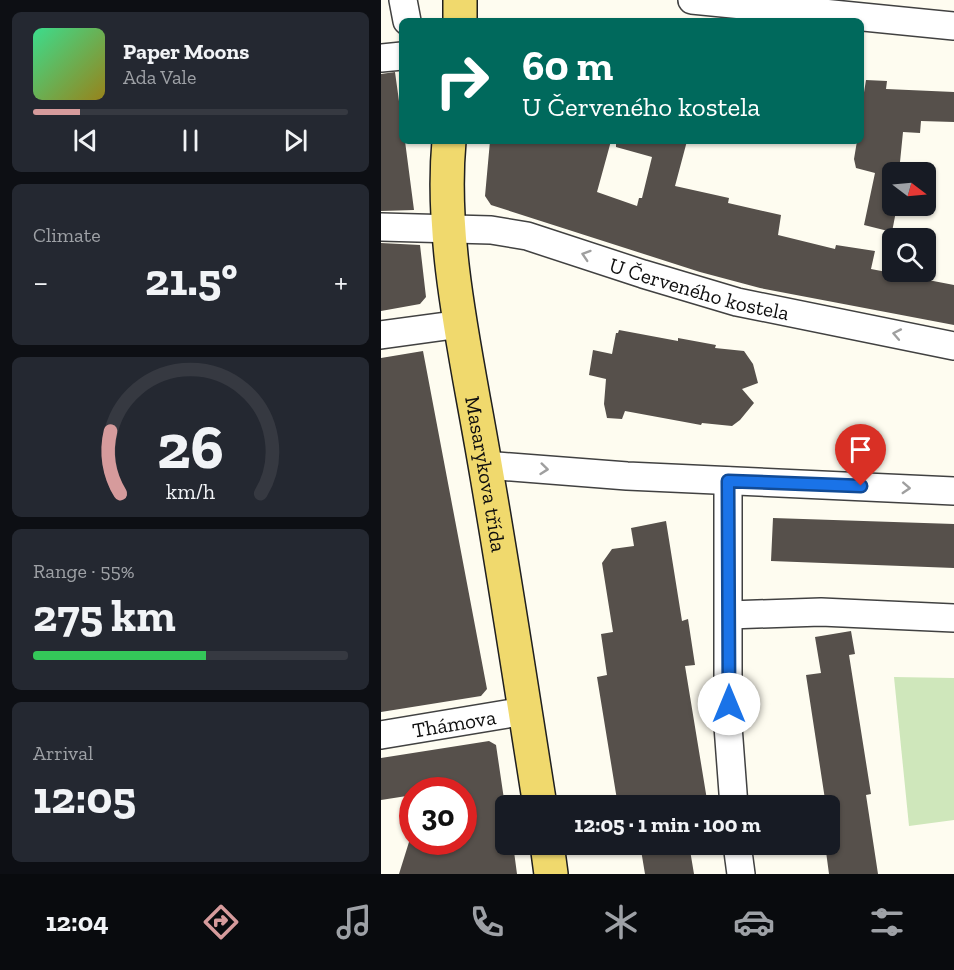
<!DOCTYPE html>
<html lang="en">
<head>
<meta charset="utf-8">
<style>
  :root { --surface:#171b24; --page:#242831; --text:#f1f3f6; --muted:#9ea1a6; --line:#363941; --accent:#d69b9c }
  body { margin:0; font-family:"Zilla Slab",serif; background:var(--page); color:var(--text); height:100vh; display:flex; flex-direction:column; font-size:22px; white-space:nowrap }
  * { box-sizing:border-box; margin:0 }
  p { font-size:20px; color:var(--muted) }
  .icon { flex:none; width:33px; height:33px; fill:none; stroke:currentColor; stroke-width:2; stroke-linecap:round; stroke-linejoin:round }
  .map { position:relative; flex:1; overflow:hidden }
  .panel { display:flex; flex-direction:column; gap:12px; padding:12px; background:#0d0f14; width:381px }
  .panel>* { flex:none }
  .guide { position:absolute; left:18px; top:18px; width:465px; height:126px; border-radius:9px; box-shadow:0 2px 4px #0004; background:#00695c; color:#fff; overflow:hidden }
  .needle { width:39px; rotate:106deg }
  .buttons { position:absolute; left:501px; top:162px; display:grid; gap:12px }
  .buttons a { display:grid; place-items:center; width:54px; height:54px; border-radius:9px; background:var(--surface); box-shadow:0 2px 4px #0004; font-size:30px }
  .speed { position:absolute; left:18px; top:777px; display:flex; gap:12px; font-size:30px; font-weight:700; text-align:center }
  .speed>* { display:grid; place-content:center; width:78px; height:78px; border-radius:50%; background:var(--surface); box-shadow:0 2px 4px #0004; line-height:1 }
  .speed .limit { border:9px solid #d22; background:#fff; color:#111 }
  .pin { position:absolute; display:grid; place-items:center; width:51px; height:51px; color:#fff; margin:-62px -26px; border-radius:50% 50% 50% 0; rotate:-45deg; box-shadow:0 0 6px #0007 }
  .pin .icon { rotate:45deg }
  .me { position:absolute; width:66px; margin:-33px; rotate:0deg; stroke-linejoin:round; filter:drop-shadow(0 0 4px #0008) }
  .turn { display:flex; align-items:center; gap:21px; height:126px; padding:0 24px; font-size:27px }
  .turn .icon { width:78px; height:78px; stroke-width:2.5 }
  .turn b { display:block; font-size:42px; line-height:51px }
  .big { font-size:45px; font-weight:800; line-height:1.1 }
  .panel .tile { flex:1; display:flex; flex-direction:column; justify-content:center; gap:9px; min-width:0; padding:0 21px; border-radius:9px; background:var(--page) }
  .panel .dial { align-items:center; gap:0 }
  .dial svg { height:156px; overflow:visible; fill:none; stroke:var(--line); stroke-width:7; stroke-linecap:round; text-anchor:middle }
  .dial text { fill:var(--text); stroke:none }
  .song { display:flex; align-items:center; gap:18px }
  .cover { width:72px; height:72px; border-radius:9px; background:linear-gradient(135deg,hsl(150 70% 55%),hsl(50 70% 35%)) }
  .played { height:6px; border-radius:3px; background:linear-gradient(90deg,var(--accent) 15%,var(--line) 15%) }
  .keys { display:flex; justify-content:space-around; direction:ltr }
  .heat { display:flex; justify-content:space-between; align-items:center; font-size:33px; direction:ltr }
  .charge { height:9px; border-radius:4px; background:linear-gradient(90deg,#34c759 55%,var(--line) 0) }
  .trip { position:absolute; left:114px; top:795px; width:345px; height:60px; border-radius:9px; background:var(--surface); box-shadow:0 2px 4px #0004; font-weight:800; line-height:60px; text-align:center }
  .dock { display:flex; height:96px; justify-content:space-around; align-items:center; background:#090b0e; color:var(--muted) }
  .dock .icon { width:42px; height:42px }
  .dock .on { color:var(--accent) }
  .dock b { font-size:27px; color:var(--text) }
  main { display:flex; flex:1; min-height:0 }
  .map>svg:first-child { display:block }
</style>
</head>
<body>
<main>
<section class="panel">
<div class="tile">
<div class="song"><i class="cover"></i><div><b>Paper Moons</b><p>Ada Vale</p></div></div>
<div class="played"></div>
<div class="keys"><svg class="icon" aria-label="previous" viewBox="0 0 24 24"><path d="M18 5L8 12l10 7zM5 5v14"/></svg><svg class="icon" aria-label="pause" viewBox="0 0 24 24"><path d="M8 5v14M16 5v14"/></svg><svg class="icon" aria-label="next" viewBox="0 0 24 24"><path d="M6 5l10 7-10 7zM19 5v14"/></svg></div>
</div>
<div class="tile"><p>Climate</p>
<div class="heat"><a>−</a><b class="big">21.5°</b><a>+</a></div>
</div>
<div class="tile dial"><svg viewBox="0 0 100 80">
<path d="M14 69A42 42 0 1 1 86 69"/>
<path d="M14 69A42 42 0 0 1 9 37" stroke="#d69b9c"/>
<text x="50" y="56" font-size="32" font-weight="700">26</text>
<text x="50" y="72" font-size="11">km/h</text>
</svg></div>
<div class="tile"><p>Range · 55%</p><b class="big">275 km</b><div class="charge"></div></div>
<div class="tile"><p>Arrival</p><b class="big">12:05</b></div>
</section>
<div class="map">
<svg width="573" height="874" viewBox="0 0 573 874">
  <rect width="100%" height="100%" fill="#fefcf0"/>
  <path fill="#cfe7bb" d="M 513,677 L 573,678 L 573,820 L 528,826 Z"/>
  <path fill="#56504b" d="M 14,72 L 21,123 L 21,141 L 24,141 L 33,210 L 0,211 L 0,74 Z
    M 485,80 L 506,81 L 505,89 L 573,92 L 573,122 L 540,121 L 539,133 L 522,132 L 518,172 L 512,172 L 512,206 L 516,206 L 511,232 L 483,225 L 494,173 L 475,168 L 473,159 L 476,141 L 480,141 L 480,111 Z
    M 109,141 L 230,141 L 216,192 L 256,206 L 258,198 L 261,198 L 271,157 L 235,147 L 235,141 L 306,141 L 294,186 L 348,198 L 347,203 L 400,215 L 397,235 L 454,249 L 455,245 L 494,251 L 490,269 L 573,285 L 573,325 L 379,288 L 319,272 L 110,205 L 104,196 Z
    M 0,243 L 39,245 L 45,297 L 39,304 L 0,311 Z
    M 238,330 L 297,341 L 297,338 L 335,345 L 334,348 L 363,351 L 372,364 L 377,383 L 361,389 L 373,403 L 359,420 L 351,426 L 321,423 L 320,425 L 244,411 L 241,419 L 226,418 L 223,404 L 225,379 L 208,375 L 212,350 L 231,354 L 235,333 L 237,333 Z
    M 42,351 L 106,689 L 100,696 L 0,712 L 0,358 Z
    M 392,518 L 573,524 L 573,568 L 390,561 Z
    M 285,521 L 301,621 L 307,619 L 314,665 L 304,666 L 327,806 L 237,806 L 216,677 L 226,675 L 220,634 L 232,632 L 221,563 L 231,549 L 253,546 L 250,528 Z
    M 470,631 L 474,654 L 468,655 L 490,794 L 485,795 L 497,874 L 448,874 L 444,844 L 448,844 L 448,806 L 445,806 L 425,675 L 440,673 L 434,637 Z
    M 108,741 L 115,745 L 124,806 L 124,844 L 132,844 L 136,874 L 18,874 L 28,842 L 82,842 L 82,790 L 32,790 L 32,795 L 0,800 L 0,758 Z
    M 259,844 L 308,844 L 313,874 L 264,874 Z"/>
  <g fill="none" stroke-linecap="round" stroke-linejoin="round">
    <defs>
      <g id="minor">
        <path d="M 22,0 L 26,21"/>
        <path d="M 311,0 L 573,26"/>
        <path d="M 0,58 L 21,56"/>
        <path id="s1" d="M 0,227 L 110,230 L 146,236 L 262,274 L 356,302 L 573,346"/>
        <path d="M 0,335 L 80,324"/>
        <path d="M 104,465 L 246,476 L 573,491"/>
        <path d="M 347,481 L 347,726 L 353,806"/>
        <path d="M 348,615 L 440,612 L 573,618"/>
        <path id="s2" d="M 0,735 L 144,711"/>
        <path d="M 356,844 L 360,874"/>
      </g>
      <g id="major">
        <path d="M 79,21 L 79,0"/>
        <path id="s3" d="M 68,141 C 59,240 84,349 101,447 C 122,566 140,686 159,806"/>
        <path d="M 166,844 L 170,874"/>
      </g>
    </defs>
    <use href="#minor" stroke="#414141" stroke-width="30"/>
    <use href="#major" stroke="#1f1f1f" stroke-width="36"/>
    <use href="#minor" stroke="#fff" stroke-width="27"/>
    <use href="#major" stroke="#f0d96d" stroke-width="33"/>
  </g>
  <defs><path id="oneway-chevron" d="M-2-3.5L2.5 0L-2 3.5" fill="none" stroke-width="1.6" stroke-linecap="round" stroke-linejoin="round" transform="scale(1.5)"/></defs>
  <g stroke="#9f9f9f">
    <use href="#oneway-chevron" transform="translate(205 255) rotate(-162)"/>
    <use href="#oneway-chevron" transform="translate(516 334) rotate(-169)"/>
    <use href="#oneway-chevron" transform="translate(163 469) rotate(6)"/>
    <use href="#oneway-chevron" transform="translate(525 488) rotate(3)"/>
  </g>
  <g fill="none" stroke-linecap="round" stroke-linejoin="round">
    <defs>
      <path id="route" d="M 348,704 L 347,481 L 480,486"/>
    </defs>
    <use href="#route" stroke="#114b97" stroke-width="15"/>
    <use href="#route" stroke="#1a73e8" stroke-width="10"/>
  </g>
  <g text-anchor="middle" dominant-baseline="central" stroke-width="6" stroke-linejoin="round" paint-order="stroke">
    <g font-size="21" fill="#0e0e0e" stroke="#fff">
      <text stroke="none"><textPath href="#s1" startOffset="327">U Červeného kostela</textPath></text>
      <text stroke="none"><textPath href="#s3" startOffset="336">Masarykova třída</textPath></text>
      <text stroke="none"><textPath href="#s2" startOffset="74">Thámova</textPath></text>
    </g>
  </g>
</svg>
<div class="buttons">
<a><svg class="needle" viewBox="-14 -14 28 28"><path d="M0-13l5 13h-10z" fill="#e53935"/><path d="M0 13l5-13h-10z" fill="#9ea1a6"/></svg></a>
<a><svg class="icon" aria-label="search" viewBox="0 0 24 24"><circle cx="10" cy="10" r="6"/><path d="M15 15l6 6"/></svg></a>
</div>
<div class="speed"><div class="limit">30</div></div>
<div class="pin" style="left:480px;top:486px;background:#d93025"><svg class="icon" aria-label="arrive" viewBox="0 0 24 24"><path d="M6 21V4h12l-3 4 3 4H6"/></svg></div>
<svg class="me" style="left:348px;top:704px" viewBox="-20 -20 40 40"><circle r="19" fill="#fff"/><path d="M0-13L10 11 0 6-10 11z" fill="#1a73e8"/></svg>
<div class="trip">12:05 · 1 min · 100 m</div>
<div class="guide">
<div class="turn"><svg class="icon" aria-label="right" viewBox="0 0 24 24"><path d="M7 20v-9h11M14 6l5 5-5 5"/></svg><div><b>60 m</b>U Červeného kostela</div></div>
</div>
</div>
</main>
<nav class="dock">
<b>12:04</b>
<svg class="icon on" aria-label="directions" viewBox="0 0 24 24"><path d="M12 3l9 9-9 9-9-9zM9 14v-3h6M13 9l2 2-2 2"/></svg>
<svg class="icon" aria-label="music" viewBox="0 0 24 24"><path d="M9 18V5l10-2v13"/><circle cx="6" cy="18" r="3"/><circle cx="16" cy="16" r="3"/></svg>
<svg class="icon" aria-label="phone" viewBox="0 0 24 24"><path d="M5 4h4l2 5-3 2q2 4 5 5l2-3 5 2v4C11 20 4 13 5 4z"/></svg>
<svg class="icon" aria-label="climate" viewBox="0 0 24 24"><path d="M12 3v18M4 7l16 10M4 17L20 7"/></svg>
<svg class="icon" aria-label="car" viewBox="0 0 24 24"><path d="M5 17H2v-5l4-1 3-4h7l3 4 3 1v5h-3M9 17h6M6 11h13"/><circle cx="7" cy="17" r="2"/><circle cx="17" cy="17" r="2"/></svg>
<svg class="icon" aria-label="filters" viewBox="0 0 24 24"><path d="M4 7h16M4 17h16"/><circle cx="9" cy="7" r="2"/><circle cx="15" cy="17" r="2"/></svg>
</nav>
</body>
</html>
